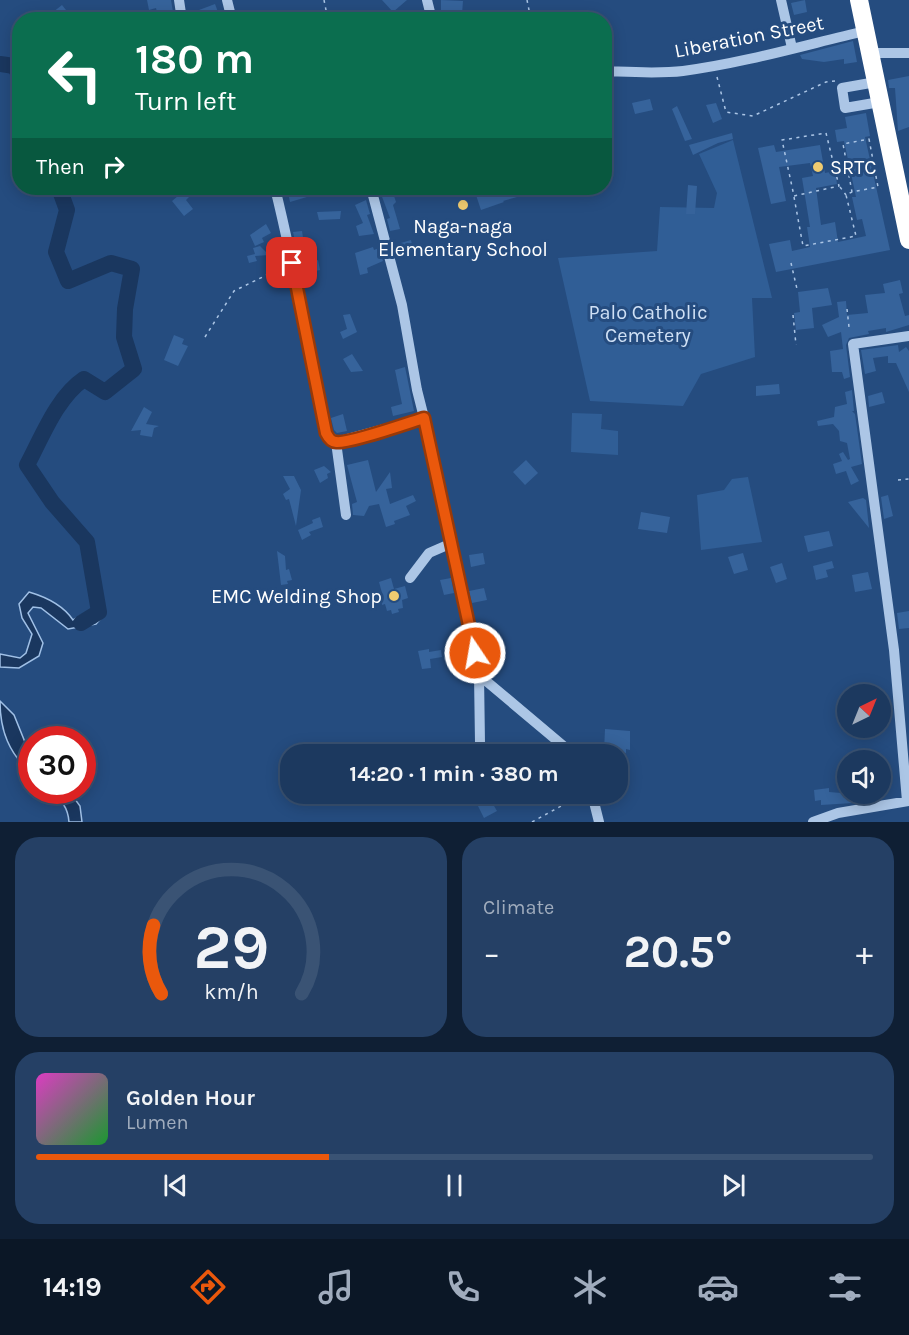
<!DOCTYPE html>
<html lang="en">
<head>
<meta charset="utf-8">
<style>
  :root { --surface:#1c395f; --page:#254065; --text:#f1f3f6; --muted:#a0acbd; --line:#3a5374; --accent:#ea580c }
  body { margin:0; font-family:Karla,sans-serif; background:var(--page); color:var(--text); height:100vh; display:flex; flex-direction:column; font-size:22px; white-space:nowrap }
  * { box-sizing:border-box; margin:0 }
  p { font-size:20px; color:var(--muted) }
  .icon { flex:none; width:33px; height:33px; fill:none; stroke:currentColor; stroke-width:2; stroke-linecap:round; stroke-linejoin:round }
  .map { position:relative; height:822px; overflow:hidden }
  .panel { display:flex; flex-direction:column; gap:15px; padding:15px; background:#0f1f34; flex:1 }
  .panel>* { flex:none }
  .top-card { position:absolute; left:12px; top:12px; width:600px; height:183px; border-radius:24px; box-shadow:0 3px 15px #0003,0 0 0 2px var(--line); background:#0b6e4f; color:#fff; overflow:hidden }
  .needle { width:39px; rotate:43deg }
  .controls { position:absolute; left:837px; top:684px; display:grid; gap:12px }
  .controls a { display:grid; place-items:center; width:54px; height:54px; border-radius:50%; background:var(--surface); box-shadow:0 3px 15px #0003,0 0 0 2px var(--line); font-size:30px }
  .speed { position:absolute; left:18px; top:726px; display:flex; gap:12px; font-size:30px; font-weight:700; text-align:center }
  .speed>* { display:grid; place-content:center; width:78px; height:78px; border-radius:50%; background:var(--surface); box-shadow:0 3px 15px #0003,0 0 0 2px var(--line); line-height:1 }
  .speed .limit { border:9px solid #d22; background:#fff; color:#111 }
  .pin { position:absolute; display:grid; place-items:center; width:51px; height:51px; color:#fff; margin:-26px; border-radius:12px; box-shadow:0 3px 9px #0006 }
  .me { position:absolute; width:66px; margin:-33px; rotate:348deg; stroke-linejoin:round; filter:drop-shadow(0 0 4px #0008) }
  .turn { display:flex; align-items:center; gap:21px; height:126px; padding:0 24px; font-size:27px }
  .turn .icon { width:78px; height:78px; stroke-width:2.5 }
  .turn b { display:block; font-size:42px; line-height:51px }
  .then { display:flex; align-items:center; height:57px; padding:0 24px; background:#0003; gap:12px; font-size:22px }
  .big { font-size:45px; font-weight:700; line-height:1.1 }
  .panel .widget { flex:1; display:flex; flex-direction:column; justify-content:center; gap:9px; min-width:0; padding:0 21px; border-radius:24px; background:var(--page) }
  .panel .dial { align-items:center; gap:0 }
  .dial svg { height:156px; overflow:visible; fill:none; stroke:var(--line); stroke-width:7; stroke-linecap:round; text-anchor:middle }
  .dial text { fill:var(--text); stroke:none }
  .song { display:flex; align-items:center; gap:18px }
  .cover { width:72px; height:72px; border-radius:9px; background:linear-gradient(135deg,hsl(310 70% 55%),hsl(130 70% 35%)) }
  .played { height:6px; border-radius:3px; background:linear-gradient(90deg,var(--accent) 35%,var(--line) 35%) }
  .keys { display:flex; justify-content:space-around; direction:ltr }
  .heat { display:flex; justify-content:space-between; align-items:center; font-size:33px; direction:ltr }
  .panel .tiles { flex:1; display:grid; gap:15px; grid-template-columns:1fr 1fr }
  .widget:last-child { grid-column:span 2 }
  .trip { position:absolute; left:280px; top:744px; width:348px; height:60px; border-radius:24px; background:var(--surface); box-shadow:0 3px 15px #0003,0 0 0 2px var(--line); font-weight:700; line-height:60px; text-align:center }
  .menu { display:flex; height:96px; justify-content:space-around; align-items:center; background:#0b1726; color:var(--muted) }
  .menu .icon { width:42px; height:42px }
  .menu .current { color:var(--accent) }
  .menu b { font-size:27px; color:var(--text) }
  .map>svg:first-child { display:block }
</style>
</head>
<body>
<div class="map">
<svg width="909" height="822" viewBox="0 0 909 822">
  <rect width="100%" height="100%" fill="#254c7f"/>
  <path fill="#305e96" d="M 733,140 L 772,298 L 752,298 L 755,357 L 701,374 L 683,406 L 590,401 L 558,258 L 657,251 L 660,207 L 714,208 L 717,193 L 699,154 Z
    M 572,413 L 602,414 L 601,429 L 618,431 L 618,455 L 571,452 Z
    M 748,477 L 762,542 L 701,550 L 697,495 L 724,490 L 732,479 Z"/>
  <path fill="#1a375f" stroke="#a0c0e6" stroke-width="1.5" d="M 29,592 C 46,597 63,605 73,620 L 94,608 L 103,616 L 96,624 L 68,629 L 41,608 L 33,607 L 28,613 L 43,643 L 39,656 L 19,668 L 0,667 L 0,654 L 20,658 L 26,653 L 32,634 L 22,618 L 19,604 Z
    M 0,701 L 14,715 L 31,757 L 31,773 C 9,753 0,731 0,701 Z
    M 51,791 L 69,791 L 80,806 L 82,822 L 69,822 C 68,807 61,800 51,791 Z"/>
  <g fill="none" stroke-linecap="round" stroke-linejoin="round">
    <path stroke="#1a375f" stroke-width="16" d="M 0,64 L 14,66 L 20,76
      M 59,188 L 67,210 L 56,252 L 68,281 L 111,263 L 132,269 L 125,309 L 124,337 L 134,369 L 105,392 L 84,379 C 57,397 42,437 27,465 L 52,502 L 87,542 L 99,612 L 81,623"/>
  </g>
  <path fill="#36639b" d="M 147,0 L 171,0 L 173,12 L 158,16 L 156,8 L 149,10 Z
    M 382,0 L 407,0 L 393,12 Z
    M 441,0 L 463,1 L 462,14 L 458,14 L 458,20 L 441,20 Z
    M 805,0 L 807,12 L 794,15 L 791,3 Z
    M 215,4 L 221,20 L 202,20 L 199,10 Z
    M 62,5 L 70,15 L 64,20 L 43,20 Z
    M 853,41 L 857,62 L 844,64 L 844,59 L 824,62 L 802,59 L 800,55 Z
    M 909,76 L 909,127 L 898,131 L 895,88 L 889,88 L 888,80 Z
    M 650,99 L 653,110 L 635,114 L 632,103 Z
    M 716,103 L 722,119 L 713,123 L 706,105 Z
    M 677,106 L 692,139 L 685,141 L 672,109 Z
    M 866,113 L 870,136 L 865,137 L 890,250 L 776,272 L 769,244 L 790,240 L 792,251 L 810,247 L 807,227 L 810,227 L 802,178 L 813,176 L 810,163 L 779,167 L 786,201 L 771,204 L 758,148 L 774,145 L 776,152 L 820,145 L 825,173 L 835,171 L 837,184 L 816,188 L 821,225 L 835,222 L 838,242 L 866,236 L 862,219 L 857,220 L 852,197 L 856,197 L 844,141 L 837,142 L 835,130 L 847,128 L 845,117 Z
    M 732,133 L 733,139 L 718,143 L 693,155 L 689,145 Z
    M 688,185 L 697,186 L 695,214 L 686,214 Z
    M 287,188 L 297,188 L 297,191 L 316,188 L 317,194 L 290,202 Z
    M 499,188 L 542,188 L 542,190 L 503,201 L 504,202 L 481,210 L 476,195 Z
    M 392,190 L 396,202 L 393,205 L 400,229 L 390,231 L 387,219 L 390,218 L 381,194 Z
    M 184,191 L 189,197 L 186,200 L 193,209 L 184,216 L 172,201 Z
    M 366,200 L 370,214 L 367,215 L 374,234 L 359,236 L 356,226 L 363,223 L 355,205 Z
    M 341,211 L 340,219 L 319,220 L 317,212 Z
    M 266,224 L 271,233 L 262,238 L 264,242 L 255,246 L 250,235 Z
    M 302,231 L 304,244 L 308,243 L 312,262 L 318,260 L 320,270 L 302,274 L 293,232 Z
    M 411,240 L 414,253 L 397,258 L 394,245 Z
    M 260,246 L 269,255 L 255,256 L 257,261 L 249,263 L 247,256 L 255,254 L 253,248 Z
    M 373,247 L 374,250 L 379,248 L 383,261 L 367,268 L 368,273 L 360,275 L 355,253 Z
    M 900,280 L 903,293 L 899,294 L 905,316 L 909,315 L 909,325 L 886,332 L 886,328 L 868,331 L 869,334 L 849,338 L 846,345 L 850,377 L 844,379 L 842,372 L 832,372 L 830,351 L 843,349 L 841,332 L 828,337 L 822,325 L 839,317 L 837,302 L 846,301 L 847,315 L 868,313 L 865,295 L 885,293 L 883,284 Z
    M 828,288 L 832,305 L 812,308 L 814,328 L 796,330 L 794,313 L 800,312 L 798,292 Z
    M 350,314 L 357,332 L 343,339 L 340,332 L 347,329 L 343,315 Z
    M 174,335 L 184,339 L 182,344 L 188,346 L 178,366 L 164,360 Z
    M 898,345 L 899,352 L 906,347 L 909,351 L 909,392 L 896,363 L 888,363 L 888,356 L 873,358 L 876,371 L 865,374 L 861,350 Z
    M 352,354 L 363,371 L 351,372 L 343,359 Z
    M 405,367 L 414,411 L 393,416 L 391,407 L 402,404 L 395,370 Z
    M 779,384 L 780,394 L 756,396 L 756,386 Z
    M 852,390 L 854,411 L 852,411 L 855,414 L 862,464 L 851,467 L 859,481 L 851,485 L 846,471 L 836,474 L 833,464 L 842,461 L 839,454 L 843,452 L 848,460 L 850,459 L 847,443 L 840,441 L 839,431 L 833,424 L 818,426 L 817,421 L 834,417 L 835,407 L 847,404 L 845,392 Z
    M 882,392 L 885,403 L 869,407 L 868,396 Z
    M 144,407 L 152,412 L 146,424 L 159,426 L 154,428 L 152,437 L 140,435 L 141,430 L 131,431 Z
    M 343,414 L 347,431 L 337,433 L 334,430 L 331,418 Z
    M 368,460 L 376,492 L 390,472 L 392,488 L 386,489 L 390,504 L 413,495 L 416,501 L 406,506 L 410,515 L 394,521 L 395,524 L 386,527 L 379,504 L 369,506 L 364,516 L 353,515 L 352,504 L 357,502 L 347,465 Z
    M 526,460 L 538,473 L 525,485 L 513,472 Z
    M 324,466 L 331,472 L 327,474 L 328,478 L 320,483 L 314,470 Z
    M 283,476 L 294,476 L 301,490 L 296,526 L 289,499 L 286,500 L 283,494 L 290,489 Z
    M 888,495 L 893,516 L 884,519 L 881,497 Z
    M 863,498 L 866,500 L 869,528 L 848,502 Z
    M 641,512 L 670,517 L 667,533 L 638,529 Z
    M 320,517 L 323,527 L 309,532 L 311,535 L 302,540 L 298,530 L 313,523 L 312,520 Z
    M 829,531 L 833,546 L 808,552 L 804,536 Z
    M 277,551 L 285,556 L 286,570 L 289,569 L 292,580 L 287,581 L 288,584 L 281,585 Z
    M 483,553 L 485,564 L 471,567 L 469,555 Z
    M 743,553 L 748,570 L 734,574 L 728,557 Z
    M 832,561 L 834,568 L 826,570 L 828,577 L 816,580 L 813,566 Z
    M 782,563 L 787,579 L 776,583 L 770,567 Z
    M 868,572 L 872,589 L 855,592 L 852,575 Z
    M 391,578 L 394,589 L 405,586 L 408,598 L 402,600 L 403,608 L 398,609 L 399,612 L 392,614 L 391,610 L 387,611 L 385,604 L 382,605 L 379,594 L 382,593 L 379,582 Z
    M 451,578 L 454,593 L 444,595 L 440,580 Z
    M 484,588 L 487,600 L 472,603 L 469,591 Z
    M 909,611 L 909,628 L 899,629 L 897,613 Z
    M 465,646 L 468,658 L 464,659 L 465,663 L 457,664 L 454,648 Z
    M 429,649 L 429,652 L 441,650 L 442,657 L 430,659 L 431,668 L 422,669 L 418,651 Z
    M 890,702 L 892,718 L 880,720 L 880,704 Z
    M 605,729 L 630,731 L 630,750 L 626,749 L 626,753 L 604,751 Z
    M 829,788 L 829,792 L 853,794 L 853,803 L 821,805 L 821,800 L 815,801 L 814,790 Z
    M 490,799 L 497,811 L 484,818 L 478,806 Z"/>
  <g fill="none" stroke-linecap="round" stroke-linejoin="round">
    <path stroke="#acc6e6" stroke-width="1.5" stroke-dasharray="3 4.5" stroke-linecap="butt" d="M 324,0 L 328,20
      M 527,0 L 531,20
      M 717,77 L 726,112 L 753,116 L 826,82 L 835,81
      M 826,133 L 839,186 L 794,196 L 782,140 Z
      M 869,139 L 878,187 L 852,192 L 843,144 Z
      M 840,187 L 846,195
      M 794,197 L 803,246 L 856,236 L 846,195 L 852,192
      M 791,263 L 797,289
      M 847,309 L 849,327
      M 793,315 L 796,345
      M 205,337 L 234,291 L 283,267
      M 898,480 L 909,479
      M 532,822 L 583,794"/>
    <path stroke="#acc6e6" stroke-width="10" d="M 179,0 L 182,20
      M 227,0 L 232,20
      M 427,0 L 432,20
      M 781,0 L 792,48
      M 871,53 L 909,53
      M 604,71 C 631,72 657,74 683,71 C 744,63 805,45 865,31
      M 876,82 L 842,88 L 845,108 L 880,102
      M 275,188 C 295,268 309,351 326,433 L 336,442 L 424,418
      M 371,188 L 402,305 L 417,390 L 435,461 L 479,675 L 480,743 L 475,754
      M 336,442 L 346,515
      M 410,578 L 429,553 L 452,543
      M 479,675 L 573,754
      M 592,794 L 599,822
      M 907,801 L 894,650 L 853,344 L 909,336
      M 813,822 L 838,813 L 909,801"/>
    <path stroke="#fff" stroke-width="18" d="M 859,0 L 909,240"/>
  </g>
  <g fill="none" stroke-linecap="round" stroke-linejoin="round">
    <defs>
      <path id="route" d="M 292,263 L 326,433 C 328,437 331,442 336,442 C 349,444 408,423 424,418 L 475,653"/>
    </defs>
    <use href="#route" stroke="#983908" stroke-width="15"/>
    <use href="#route" stroke="#ea580c" stroke-width="10"/>
  </g>
  <g fill="#efcb70" stroke="#254c7f" stroke-width="2">
    <circle cx="818" cy="167" r="6"/>
    <circle cx="463" cy="205" r="6"/>
    <circle cx="394" cy="596" r="6"/>
  </g>
  <g text-anchor="middle" dominant-baseline="central" stroke-width="6" stroke-linejoin="round" paint-order="stroke">
    <g font-size="20" fill="#fff" stroke="#254c7f">
      <text transform="translate(749 37) rotate(-11)">Liberation Street</text>
    </g>
    <g font-size="20" fill="#fff" stroke="#254c7f" text-anchor="start">
      <text x="830" y="167">SRTC</text>
      <text x="463" y="226" text-anchor="middle">Naga-naga<tspan x="463" dy="23">Elementary School</tspan></text>
      <text x="382" y="596" text-anchor="end">EMC Welding Shop</text>
    </g>
    <g font-size="20" fill="#cfe0f5" stroke="#254c7f">
      <text x="648" y="312">Palo Catholic<tspan x="648" dy="23">Cemetery</tspan></text>
    </g>
  </g>
</svg>
<div class="controls">
<a><svg class="needle" viewBox="-14 -14 28 28"><path d="M0-13l5 13h-10z" fill="#e53935"/><path d="M0 13l5-13h-10z" fill="#a0acbd"/></svg></a>
<a><svg class="icon" aria-label="sound" viewBox="0 0 24 24"><path d="M4 9h4l5-4v14l-5-4H4zM17 9q2 3 0 6"/></svg></a>
</div>
<div class="speed"><div class="limit">30</div></div>
<div class="pin" style="left:292px;top:263px;background:#d93025"><svg class="icon" aria-label="arrive" viewBox="0 0 24 24"><path d="M6 21V4h12l-3 4 3 4H6"/></svg></div>
<svg class="me" style="left:475px;top:653px" viewBox="-20 -20 40 40"><circle r="17" fill="#ea580c" stroke="#fff" stroke-width="3"/><path d="M0-11L8 9 0 5-8 9z" fill="#fff"/></svg>
<div class="trip">14:20 · 1 min · 380 m</div>
<div class="top-card">
<div class="turn"><svg class="icon" aria-label="left" viewBox="0 0 24 24"><path d="M17 20v-9H6M10 6l-5 5 5 5"/></svg><div><b>180 m</b>Turn left</div></div>
<div class="then">Then<svg class="icon" aria-label="right" viewBox="0 0 24 24"><path d="M7 20v-9h11M14 6l5 5-5 5"/></svg></div>
</div>
</div>
<section class="panel">
<div class="tiles">
<div class="widget dial"><svg viewBox="0 0 100 80">
<path d="M14 69A42 42 0 1 1 86 69"/>
<path d="M14 69A42 42 0 0 1 10 34" stroke="#ea580c"/>
<text x="50" y="56" font-size="32" font-weight="700">29</text>
<text x="50" y="72" font-size="11">km/h</text>
</svg></div>
<div class="widget"><p>Climate</p>
<div class="heat"><a>−</a><b class="big">20.5°</b><a>+</a></div>
</div>
<div class="widget">
<div class="song"><i class="cover"></i><div><b>Golden Hour</b><p>Lumen</p></div></div>
<div class="played"></div>
<div class="keys"><svg class="icon" aria-label="previous" viewBox="0 0 24 24"><path d="M18 5L8 12l10 7zM5 5v14"/></svg><svg class="icon" aria-label="pause" viewBox="0 0 24 24"><path d="M8 5v14M16 5v14"/></svg><svg class="icon" aria-label="next" viewBox="0 0 24 24"><path d="M6 5l10 7-10 7zM19 5v14"/></svg></div>
</div>
</div>
</section>
<nav class="menu">
<b>14:19</b>
<svg class="icon current" aria-label="directions" viewBox="0 0 24 24"><path d="M12 3l9 9-9 9-9-9zM9 14v-3h6M13 9l2 2-2 2"/></svg>
<svg class="icon" aria-label="music" viewBox="0 0 24 24"><path d="M9 18V5l10-2v13"/><circle cx="6" cy="18" r="3"/><circle cx="16" cy="16" r="3"/></svg>
<svg class="icon" aria-label="phone" viewBox="0 0 24 24"><path d="M5 4h4l2 5-3 2q2 4 5 5l2-3 5 2v4C11 20 4 13 5 4z"/></svg>
<svg class="icon" aria-label="climate" viewBox="0 0 24 24"><path d="M12 3v18M4 7l16 10M4 17L20 7"/></svg>
<svg class="icon" aria-label="car" viewBox="0 0 24 24"><path d="M5 17H2v-5l4-1 3-4h7l3 4 3 1v5h-3M9 17h6M6 11h13"/><circle cx="7" cy="17" r="2"/><circle cx="17" cy="17" r="2"/></svg>
<svg class="icon" aria-label="filters" viewBox="0 0 24 24"><path d="M4 7h16M4 17h16"/><circle cx="9" cy="7" r="2"/><circle cx="15" cy="17" r="2"/></svg>
</nav>
</body>
</html>
